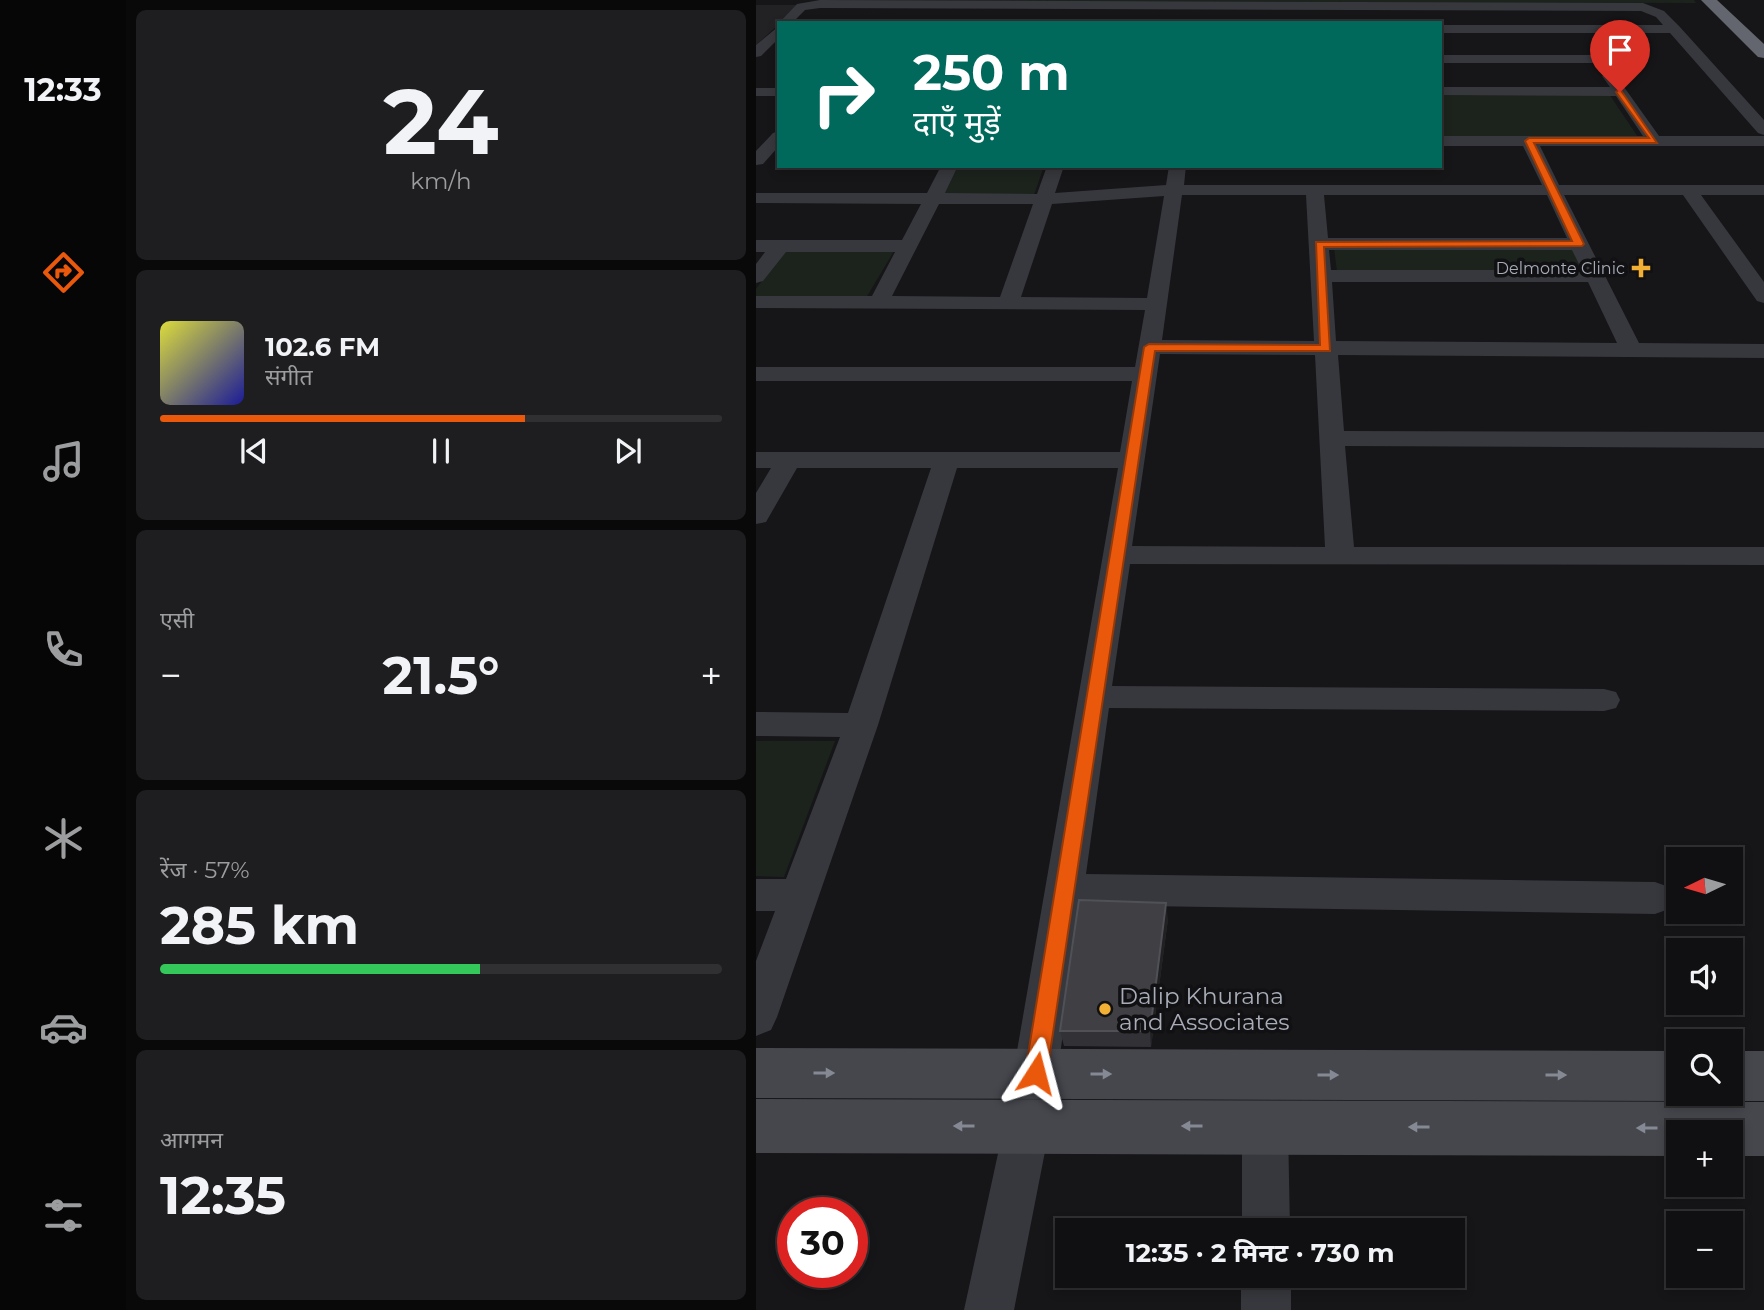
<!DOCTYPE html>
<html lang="hi">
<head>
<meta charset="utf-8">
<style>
  :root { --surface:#101012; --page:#1e1e20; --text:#f1f3f6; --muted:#9c9d9f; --line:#303032; --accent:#ea580c }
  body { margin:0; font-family:Montserrat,"Noto Sans Devanagari",sans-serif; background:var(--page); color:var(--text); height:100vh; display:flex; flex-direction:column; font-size:26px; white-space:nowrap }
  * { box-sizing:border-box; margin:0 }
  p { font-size:23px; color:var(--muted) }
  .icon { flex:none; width:38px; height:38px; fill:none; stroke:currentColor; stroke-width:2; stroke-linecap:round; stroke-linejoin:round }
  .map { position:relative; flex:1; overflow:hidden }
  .side { display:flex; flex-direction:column; gap:10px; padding:10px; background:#09090a; width:630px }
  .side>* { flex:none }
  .hud { position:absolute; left:21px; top:21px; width:665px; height:147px; border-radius:0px; box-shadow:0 4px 10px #0003,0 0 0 2px var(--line); background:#00695c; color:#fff; overflow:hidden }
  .needle { width:46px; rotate:265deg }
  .controls { position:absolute; left:910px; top:847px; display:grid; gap:14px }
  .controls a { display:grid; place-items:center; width:77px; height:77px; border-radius:0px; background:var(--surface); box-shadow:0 4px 10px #0003,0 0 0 2px var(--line); font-size:35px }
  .speed { position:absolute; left:21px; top:1197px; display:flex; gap:14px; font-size:35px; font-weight:700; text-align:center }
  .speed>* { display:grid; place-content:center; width:91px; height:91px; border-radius:50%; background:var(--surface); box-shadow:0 4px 10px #0003,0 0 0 2px var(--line); line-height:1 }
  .speed .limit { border:10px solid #d22; background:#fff; color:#111 }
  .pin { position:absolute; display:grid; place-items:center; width:60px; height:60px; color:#fff; margin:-72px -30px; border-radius:50% 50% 50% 0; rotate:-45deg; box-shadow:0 0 7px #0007 }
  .pin .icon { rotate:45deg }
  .me { position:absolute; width:77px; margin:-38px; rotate:9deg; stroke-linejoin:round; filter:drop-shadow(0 0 5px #0008) }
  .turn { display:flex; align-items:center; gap:24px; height:147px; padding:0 21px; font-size:32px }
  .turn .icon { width:91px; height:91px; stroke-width:2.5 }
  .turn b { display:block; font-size:49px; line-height:60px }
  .big { font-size:52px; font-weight:700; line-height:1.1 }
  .side .card { flex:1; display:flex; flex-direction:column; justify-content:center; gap:10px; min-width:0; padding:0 24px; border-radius:10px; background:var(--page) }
  .side .dial { align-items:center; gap:0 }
  .dial b { font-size:91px; line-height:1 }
  .song { display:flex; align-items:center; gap:21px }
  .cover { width:84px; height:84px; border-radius:10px; background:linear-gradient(135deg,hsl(60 70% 55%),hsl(240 70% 35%)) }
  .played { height:7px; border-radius:4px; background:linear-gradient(90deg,var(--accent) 65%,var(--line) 65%) }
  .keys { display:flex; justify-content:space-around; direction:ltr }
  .heat { display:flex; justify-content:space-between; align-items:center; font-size:38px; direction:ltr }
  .charge { height:10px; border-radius:5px; background:linear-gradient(90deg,#34c759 57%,var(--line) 0) }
  .trip { position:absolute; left:299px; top:1218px; width:410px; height:70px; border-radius:0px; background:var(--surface); box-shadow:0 4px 10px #0003,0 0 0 2px var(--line); font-weight:700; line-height:70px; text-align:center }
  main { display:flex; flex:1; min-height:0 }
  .dock { display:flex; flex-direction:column; width:126px; justify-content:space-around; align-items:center; background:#060607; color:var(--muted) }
  .dock .icon { width:49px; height:49px }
  .dock .current { color:var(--accent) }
  .dock b { font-size:32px; color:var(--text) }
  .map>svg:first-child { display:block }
</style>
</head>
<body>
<main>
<nav class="dock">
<b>12:33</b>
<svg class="icon current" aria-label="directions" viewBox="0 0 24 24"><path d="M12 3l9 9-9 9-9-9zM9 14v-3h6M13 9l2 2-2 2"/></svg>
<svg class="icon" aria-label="music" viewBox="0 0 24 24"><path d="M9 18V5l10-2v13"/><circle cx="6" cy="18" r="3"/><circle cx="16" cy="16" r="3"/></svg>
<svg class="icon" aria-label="phone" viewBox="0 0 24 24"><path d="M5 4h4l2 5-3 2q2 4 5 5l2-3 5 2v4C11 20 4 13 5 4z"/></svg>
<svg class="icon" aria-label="climate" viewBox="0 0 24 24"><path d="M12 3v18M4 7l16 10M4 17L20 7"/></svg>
<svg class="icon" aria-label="car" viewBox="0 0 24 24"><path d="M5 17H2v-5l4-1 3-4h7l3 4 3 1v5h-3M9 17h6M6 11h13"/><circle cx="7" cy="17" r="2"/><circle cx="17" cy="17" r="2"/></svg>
<svg class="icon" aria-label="filters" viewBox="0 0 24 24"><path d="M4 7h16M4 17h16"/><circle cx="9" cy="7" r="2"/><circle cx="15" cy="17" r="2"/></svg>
</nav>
<section class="side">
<div class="card dial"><b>24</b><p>km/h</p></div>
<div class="card">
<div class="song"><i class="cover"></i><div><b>102.6 FM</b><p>संगीत</p></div></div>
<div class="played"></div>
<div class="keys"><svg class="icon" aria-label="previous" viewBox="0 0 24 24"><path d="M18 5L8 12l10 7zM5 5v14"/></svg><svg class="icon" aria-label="pause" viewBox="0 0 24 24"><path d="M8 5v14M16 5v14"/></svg><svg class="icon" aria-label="next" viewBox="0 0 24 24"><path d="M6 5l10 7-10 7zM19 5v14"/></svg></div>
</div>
<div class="card"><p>एसी</p>
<div class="heat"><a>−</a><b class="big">21.5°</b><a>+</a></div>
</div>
<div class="card"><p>रेंज · 57%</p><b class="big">285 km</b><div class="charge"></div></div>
<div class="card"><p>आगमन</p><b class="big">12:35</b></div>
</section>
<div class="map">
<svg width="1008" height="1310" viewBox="0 0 1008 1310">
  <rect width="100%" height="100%" fill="#161618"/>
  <path fill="#222225" d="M 0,5 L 44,5 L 0,45 Z"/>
  <path fill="#1c231d" d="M 0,0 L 938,0 L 940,3 Z
    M 684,94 L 853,94 L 882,137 L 684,136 Z
    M 202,166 L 288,166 L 278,195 L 188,195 Z
    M 578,247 L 817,247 L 829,272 L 581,272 Z
    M 29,250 L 138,251 L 110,298 L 0,298 L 0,289 Z
    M 0,741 L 79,741 L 28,877 L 0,876 Z"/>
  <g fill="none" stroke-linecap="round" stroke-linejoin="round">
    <path fill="#37383d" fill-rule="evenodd" d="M 64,0 L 887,3 L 908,11 L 923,26 L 1008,120 L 1008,135 L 1002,133 L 914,33 L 684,33 L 684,25 L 907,25 L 900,17 L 885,11 L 64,8 L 49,10 L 36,23 L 23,23 L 41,4 Z
      M 23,26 L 23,38 L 5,56 L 0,57 L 0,45 Z
      M 684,55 L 841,55 L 848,59 L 841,63 L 684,63 Z
      M 853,72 L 858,73 L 903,136 L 1008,136 L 1008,146 L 784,146 L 803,185 L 1008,185 L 1008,195 L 945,195 L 1008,282 L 1008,303 L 1001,301 L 927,195 L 808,195 L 883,343 L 1008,344 L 1008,358 L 582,355 L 588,431 L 1008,432 L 1008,448 L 589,446 L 598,547 L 1008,547 L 1008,565 L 374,564 L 356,686 L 848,689 L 860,692 L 864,700 L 860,708 L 848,711 L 353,708 L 330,874 L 899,882 L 913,887 L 918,898 L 913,909 L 899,914 L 325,905 L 294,1126 L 258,1310 L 208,1310 L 248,1126 L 362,468 L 201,468 L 122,725 L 21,1017 L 15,1030 L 0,1036 L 0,961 L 19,911 L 0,911 L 0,879 L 30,879 L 84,737 L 0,736 L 0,712 L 92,713 L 175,468 L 41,468 L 10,522 L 0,524 L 0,493 L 15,468 L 0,468 L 0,452 L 364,452 L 376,381 L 0,381 L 0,367 L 379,367 L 389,310 L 0,308 L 0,296 L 116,296 L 139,252 L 30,252 L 7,281 L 0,283 L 0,264 L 9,252 L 0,252 L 0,240 L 146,240 L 165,204 L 0,203 L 0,193 L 171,193 L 185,166 L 202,166 L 189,193 L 281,194 L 291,166 L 308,166 L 299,193 L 410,185 L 413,166 L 430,166 L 428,185 L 786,185 L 767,146 L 684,146 L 684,136 L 887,136 L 860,96 L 684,95 L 684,87 L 854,87 L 846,76 ZM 426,195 L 550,195 L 558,341 L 406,340 ZM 568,195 L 791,195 L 811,238 L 572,238 ZM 408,196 L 391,298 L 265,297 L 296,204 ZM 183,204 L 277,204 L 244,297 L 136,296 ZM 573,250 L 816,250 L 826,270 L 575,270 ZM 576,282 L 832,282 L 861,343 L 580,341 ZM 404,354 L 559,355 L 569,547 L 376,546 Z
      M 0,88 L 23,88 L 23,96 L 0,96 Z
      M 23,131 L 23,146 L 7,164 L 0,165 L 0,151 L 17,133 Z
      M 509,1105 L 525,1111 L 532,1127 L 534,1230 L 486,1230 L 486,1127 L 493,1111 Z
      M 485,1276 L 535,1276 L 535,1310 L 485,1310 Z"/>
    <path fill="#45474d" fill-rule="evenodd" d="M 0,1048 L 922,1051 L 922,1094 L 941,1094 L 922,1101 L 0,1098 Z
      M 975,1051 L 1008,1051 L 1008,1101 L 975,1101 L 956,1094 L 975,1094 Z
      M 0,1099 L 1008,1102 L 1008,1156 L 975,1156 L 975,1132 L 922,1132 L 922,1156 L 0,1153 Z"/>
    <path fill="#63666e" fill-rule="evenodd" d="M 945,0 L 961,0 L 1008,44 L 1008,58 L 1002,57 Z"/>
  </g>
  <path fill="#323236" d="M 412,919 L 395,1047 L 308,1046 L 304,1031 Z"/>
  <path fill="#212124" d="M 410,903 L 412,919 L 395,1047 L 394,1031 Z"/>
  <path fill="#3f3f44" stroke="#4f5156" stroke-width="2" d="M 323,900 L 410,903 L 394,1031 L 304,1031 Z"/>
  <defs><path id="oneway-solid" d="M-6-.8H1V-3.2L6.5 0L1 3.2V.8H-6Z" transform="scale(1.75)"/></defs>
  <g fill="#858993">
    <use href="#oneway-solid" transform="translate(68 1073)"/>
    <use href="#oneway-solid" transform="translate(345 1074)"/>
    <use href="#oneway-solid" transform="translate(572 1075)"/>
    <use href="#oneway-solid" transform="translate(800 1075)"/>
    <use href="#oneway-solid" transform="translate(208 1126) rotate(-180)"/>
    <use href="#oneway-solid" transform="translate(436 1126) rotate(-180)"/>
    <use href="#oneway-solid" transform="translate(663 1127) rotate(-180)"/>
    <use href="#oneway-solid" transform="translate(891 1128) rotate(-180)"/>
  </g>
  <path fill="#ea580c" stroke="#983908" stroke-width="2" d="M 864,89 L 901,143 L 778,143 L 828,244 L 826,246 L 568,247 L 574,351 L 399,351 L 291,1073 L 288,1081 L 280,1084 L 272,1081 L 269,1073 L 388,347 L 393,344 L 564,345 L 560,242 L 816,241 L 769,141 L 773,138 L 893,138 L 860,92 Z"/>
  <g fill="#f2b134" stroke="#111113" stroke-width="2.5">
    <path d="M881.5 257.5h7v7h7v7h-7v7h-7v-7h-7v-7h7z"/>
    <circle cx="349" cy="1009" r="7"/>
  </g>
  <g text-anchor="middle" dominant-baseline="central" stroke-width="7" stroke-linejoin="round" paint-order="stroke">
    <g font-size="16" fill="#a8adb8" stroke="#111113" text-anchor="end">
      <text x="869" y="268">Delmonte Clinic</text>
    </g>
    <g font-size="23" fill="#a8adb8" stroke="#111113" text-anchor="start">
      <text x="363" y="996">Dalip Khurana<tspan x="363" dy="26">and Associates</tspan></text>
    </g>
  </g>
</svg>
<div class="controls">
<a><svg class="needle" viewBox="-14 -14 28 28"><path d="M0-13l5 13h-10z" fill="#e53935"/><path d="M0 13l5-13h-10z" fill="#9c9d9f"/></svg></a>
<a><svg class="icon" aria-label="sound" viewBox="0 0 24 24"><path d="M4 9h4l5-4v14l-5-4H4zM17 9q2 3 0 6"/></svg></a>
<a><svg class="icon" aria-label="search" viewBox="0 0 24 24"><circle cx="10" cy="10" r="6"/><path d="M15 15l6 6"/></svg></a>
<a>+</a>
<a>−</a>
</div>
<div class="speed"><div class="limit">30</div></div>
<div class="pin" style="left:864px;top:92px;background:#d93025"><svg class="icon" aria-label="arrive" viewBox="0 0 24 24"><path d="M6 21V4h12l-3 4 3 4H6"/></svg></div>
<svg class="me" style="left:280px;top:1073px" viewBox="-20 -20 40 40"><path d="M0-17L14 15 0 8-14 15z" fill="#ea580c" stroke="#fff" stroke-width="4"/></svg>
<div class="trip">12:35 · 2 मिनट · 730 m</div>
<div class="hud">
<div class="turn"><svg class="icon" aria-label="right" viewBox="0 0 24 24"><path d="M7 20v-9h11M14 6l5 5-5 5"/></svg><div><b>250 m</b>दाएँ मुड़ें</div></div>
</div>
</div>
</main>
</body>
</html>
